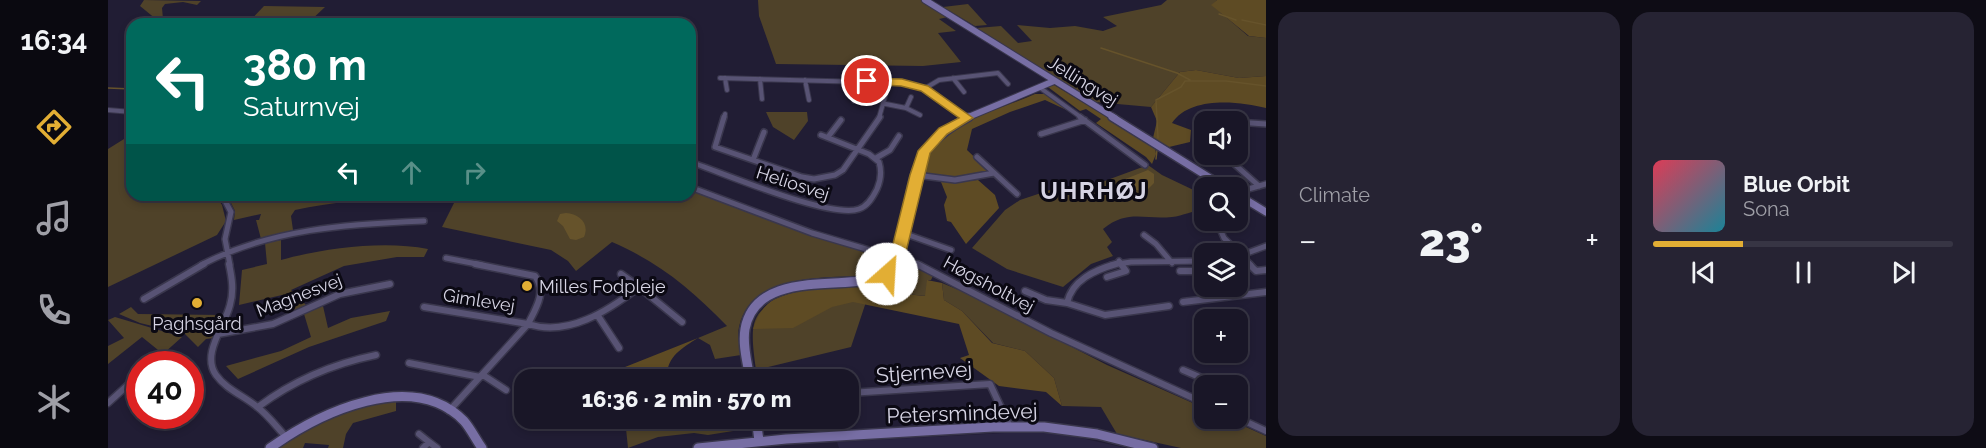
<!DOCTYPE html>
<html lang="en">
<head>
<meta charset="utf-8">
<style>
  :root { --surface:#191627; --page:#262333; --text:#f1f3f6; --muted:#9f9fa7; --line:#373544; --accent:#e2ae34 }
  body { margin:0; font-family:Raleway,sans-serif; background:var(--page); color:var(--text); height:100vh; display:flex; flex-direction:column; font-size:22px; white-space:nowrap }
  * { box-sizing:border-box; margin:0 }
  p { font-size:20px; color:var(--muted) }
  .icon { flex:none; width:33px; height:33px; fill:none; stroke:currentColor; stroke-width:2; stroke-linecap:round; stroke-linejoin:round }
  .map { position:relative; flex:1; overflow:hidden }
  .details { display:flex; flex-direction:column; gap:12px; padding:12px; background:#0e0c15; width:720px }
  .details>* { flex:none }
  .guide { position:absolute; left:18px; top:18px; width:570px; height:183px; border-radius:18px; box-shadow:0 3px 9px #0003,0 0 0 2px var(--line); background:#00695c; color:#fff; overflow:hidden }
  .tools { position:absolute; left:1086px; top:111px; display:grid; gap:12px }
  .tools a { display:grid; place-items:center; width:54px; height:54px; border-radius:12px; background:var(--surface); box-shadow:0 3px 9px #0003,0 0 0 2px var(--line); font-size:30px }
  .speed { position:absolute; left:18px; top:351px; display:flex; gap:12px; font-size:30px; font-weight:700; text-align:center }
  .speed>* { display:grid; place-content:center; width:78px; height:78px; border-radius:50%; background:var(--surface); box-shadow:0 3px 9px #0003,0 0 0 2px var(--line); line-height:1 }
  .speed .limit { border:9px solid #d22; background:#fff; color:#111 }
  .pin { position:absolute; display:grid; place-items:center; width:51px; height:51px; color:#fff; margin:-26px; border:3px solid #fff; border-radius:50%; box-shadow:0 2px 6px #0007 }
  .me { position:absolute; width:66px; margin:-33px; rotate:26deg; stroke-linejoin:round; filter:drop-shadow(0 0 4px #0008) }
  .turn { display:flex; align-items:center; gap:21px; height:126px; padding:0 18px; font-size:27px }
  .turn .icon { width:78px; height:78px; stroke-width:2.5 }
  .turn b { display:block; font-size:42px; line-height:51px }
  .lanes { display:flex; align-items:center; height:57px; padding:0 18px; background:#0003; justify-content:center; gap:30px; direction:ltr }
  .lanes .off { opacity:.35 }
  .big { font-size:45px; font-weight:800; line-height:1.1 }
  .details .widget { flex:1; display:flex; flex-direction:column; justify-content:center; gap:9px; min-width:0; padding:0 21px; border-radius:18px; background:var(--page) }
  .song { display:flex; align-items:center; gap:18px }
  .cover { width:72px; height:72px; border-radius:9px; background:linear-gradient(135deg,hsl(350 70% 55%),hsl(190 70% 35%)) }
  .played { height:6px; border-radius:3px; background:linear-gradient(90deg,var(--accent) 30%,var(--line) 30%) }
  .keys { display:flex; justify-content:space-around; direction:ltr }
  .heat { display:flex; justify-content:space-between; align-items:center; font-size:33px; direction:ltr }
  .details .tiles { flex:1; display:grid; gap:12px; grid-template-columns:repeat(2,1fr) }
  .trip { position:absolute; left:406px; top:369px; width:345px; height:60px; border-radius:18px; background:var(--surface); box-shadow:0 3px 9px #0003,0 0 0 2px var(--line); font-weight:800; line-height:60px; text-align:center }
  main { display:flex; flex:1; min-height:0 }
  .dock { display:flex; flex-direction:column; width:108px; justify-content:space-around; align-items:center; background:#0a0910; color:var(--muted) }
  .dock .icon { width:42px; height:42px }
  .dock .active { color:var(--accent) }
  .dock b { font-size:27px; color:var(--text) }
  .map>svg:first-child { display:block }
</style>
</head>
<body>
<main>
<nav class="dock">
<b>16:34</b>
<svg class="icon active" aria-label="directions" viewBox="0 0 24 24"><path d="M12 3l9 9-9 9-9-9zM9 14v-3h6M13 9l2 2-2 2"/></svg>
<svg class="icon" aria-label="music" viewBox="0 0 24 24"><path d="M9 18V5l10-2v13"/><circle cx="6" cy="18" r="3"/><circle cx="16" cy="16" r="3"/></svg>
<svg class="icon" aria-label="phone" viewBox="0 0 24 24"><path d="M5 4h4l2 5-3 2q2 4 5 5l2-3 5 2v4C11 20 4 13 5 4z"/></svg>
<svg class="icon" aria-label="climate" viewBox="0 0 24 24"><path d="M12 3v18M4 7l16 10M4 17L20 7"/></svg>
</nav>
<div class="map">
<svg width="1158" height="448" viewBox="0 0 1158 448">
  <rect width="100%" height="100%" fill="#211d34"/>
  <path fill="#292441" d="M 931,431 L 955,434 L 1018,448 L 731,448 L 729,442 Z"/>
  <path fill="#4f4229" d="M 36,0 L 93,1 L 89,5 L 75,2 L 57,4 L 54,8 L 55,19 L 72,20 L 68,24 L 54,24 L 32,6 Z
    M 650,0 L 813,0 L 840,17 L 831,19 L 848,31 L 830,33 L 853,62 L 815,66 L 668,64 L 651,16 Z
    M 1059,0 L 1109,0 L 1104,5 L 1140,36 L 1158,38 L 1158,76 L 1131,78 L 1088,70 L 1072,72 L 1043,107 L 987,102 L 869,28 L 893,26 L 910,43 L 924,41 L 909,25 L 942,28 L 967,26 L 995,31 L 1009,26 L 995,17 L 1053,5 Z
    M 860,4 L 879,25 L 867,26 L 835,7 Z
    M 156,6 L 217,7 L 199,24 L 139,24 Z
    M 658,112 L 699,112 L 700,121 L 686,140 L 665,127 Z
    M 24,134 L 24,195 L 107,195 L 114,205 L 118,221 L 109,235 L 0,287 L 0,149 Z
    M 1040,165 L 1054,175 L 1096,195 L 1096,210 C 1085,210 1075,216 1064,217 C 1036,220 1020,209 995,229 L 1004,242 L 999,247 L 1005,256 L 983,264 L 955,287 L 899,269 L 864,248 L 897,210 L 912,200 L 951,187 L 983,186 Z
    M 582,190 L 707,237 L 778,256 L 782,260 L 774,270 L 764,275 C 720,279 643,271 631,327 C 629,336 632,347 633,355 L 607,359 L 602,345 L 590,338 L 619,326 C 583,289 552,263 504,242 L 468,271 L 460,261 L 443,250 L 334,227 L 347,201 C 293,197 240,199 187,210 L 183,216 L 185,230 L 153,239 L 148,220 L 151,220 L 153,214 L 126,220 L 127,211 L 119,195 L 582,195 Z
    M 173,240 L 173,260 C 216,248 276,240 320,249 L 316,257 L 289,257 L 236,266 L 183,290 L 198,305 L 187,313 L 174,295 L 131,305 L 134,270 L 159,264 L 157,243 Z
    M 798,264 L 825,276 L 823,280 L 820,280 L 818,296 L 777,292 L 770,285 L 786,277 L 792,268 Z
    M 834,283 L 865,296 L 999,365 L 1096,408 L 1096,418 L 1120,419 L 1158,436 L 1158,448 L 1073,448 L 1009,434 L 993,407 L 954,406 L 946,378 L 917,351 L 885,343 L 854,311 L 836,300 Z
    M 694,292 L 759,299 L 743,347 L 648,370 C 641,319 641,307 694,292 Z
    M 215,306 L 220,328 L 243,318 L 282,311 L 278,321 L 201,347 L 130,379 L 118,366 L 173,351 L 203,337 L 196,314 Z
    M 23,307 L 30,314 L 114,315 L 106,338 L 98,339 L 90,347 L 77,334 L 32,323 L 11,314 Z
    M 7,317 L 74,337 L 55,354 L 34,337 L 0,364 L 0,346 L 16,338 L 0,320 Z
    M 636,368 L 637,380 L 545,380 Z
    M 288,400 L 288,411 L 245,423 L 238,434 L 235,448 L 220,448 L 221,445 L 197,443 L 195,448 L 166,448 L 239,407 Z
    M 517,419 L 643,419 L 644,428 L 600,435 L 586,433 L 550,437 L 520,448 Z"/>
  <path fill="#5e4b24" d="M 1109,0 L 1158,0 L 1158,38 L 1141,36 L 1103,5 Z
    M 1088,70 L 1131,78 L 1158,76 L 1158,108 C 1130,101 1082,96 1064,123 L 1083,130 L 1082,142 L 1061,147 L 1045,138 L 1049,121 L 1043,107 L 1072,72 Z
    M 946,85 L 1047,146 L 1048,154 L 1044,164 L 1038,157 L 988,123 L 993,119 L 978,109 L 972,111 L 940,87 Z
    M 927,94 L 940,94 L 965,113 L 937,100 L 902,112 L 864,129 L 859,150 L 881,171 C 859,178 836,180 813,173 C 828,121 883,114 927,94 Z
    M 870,180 L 887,195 L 891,208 L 858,244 L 843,222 L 839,221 L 836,205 L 839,197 L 833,182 Z
    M 819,280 L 834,283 L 836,300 L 854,311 L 884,343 L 917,351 L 946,378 L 954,406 L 938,392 L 891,386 L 852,358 L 861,355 L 851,324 L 745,302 L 724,307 L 685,328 L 645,329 C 649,317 655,305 667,299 C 694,286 740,287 770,285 L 777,292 L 817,296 Z
    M 590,338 C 574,348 558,357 559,378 L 513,379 L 512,369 Z"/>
  <path fill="#66532b" d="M 1040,170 L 1046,174 L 1046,183 L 1037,192 L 1025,189 L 1015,180 Z
    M 458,213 C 471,214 482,223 476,237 L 468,240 L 462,239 L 455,226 L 449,221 L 452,214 Z"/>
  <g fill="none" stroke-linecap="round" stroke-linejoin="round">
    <path stroke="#66532b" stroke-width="1.5" d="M 1111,14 L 1128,20
      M 1134,20 L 1158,25
      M 993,48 L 1069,73 L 1082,80
      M 0,88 L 24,89
      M 1050,138 L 1048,100 L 1073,87 L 1077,81 L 1118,81 L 1158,86
      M 1048,159 L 1049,150"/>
    <defs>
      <path id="street-far2" d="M 612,78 L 793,83 L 816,89 L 859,118
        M 617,78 L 619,90
        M 845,78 L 856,92
        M 652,79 L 654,99
        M 697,80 L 701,100
        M 741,81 L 746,101
        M 931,87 L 974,118
        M 816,89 L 831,80 L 890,73 L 900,84
        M 778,104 L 798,108 L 812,115
        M 798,108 L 803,97
        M 0,110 L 24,112
        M 616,118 L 617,114
        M 771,118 L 781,82"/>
      <path id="street-far1" d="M 616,117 L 607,147 L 694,177 L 706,179 L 727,175 L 735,170 L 772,117
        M 972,117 L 1037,165
        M 1128,122 L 1158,124
        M 933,134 L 977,120
        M 720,137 L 733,120
        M 1115,154 L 1151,186
        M 869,157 L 909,194
        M 768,158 L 782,150 L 791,136
        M 645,160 L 656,132
        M 588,164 C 620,175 723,219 751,209 C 760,206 765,197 769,189 C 773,180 774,172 771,162 L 761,154 L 713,135
        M 808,175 L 847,180 L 886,173
        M 582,187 L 704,233 L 812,265
        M 1130,192 L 1158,184
        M 114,195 L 123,212 L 117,239 L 122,265
        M 1112,229 L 1116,238 L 1143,265
        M 795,233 L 843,250
        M 1036,235 L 1048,244 L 1064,263
        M 1131,256 L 1158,246
        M 338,258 L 374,265
        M 1011,261 L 1014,265
        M 1088,262 L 1091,265
        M 93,265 C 162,229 239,224 316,221
        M 1003,265 L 1023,262 L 1096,261"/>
      <path id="street" d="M 121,264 C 124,278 126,291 122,305 C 117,326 93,354 108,375 C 118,389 134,395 148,406 C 159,414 168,426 177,436
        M 809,264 L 943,333 L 1096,403
        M 1141,264 L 1148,271 L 1158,270
        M 1072,271 L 1095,271 L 1089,264
        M 999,277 L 1018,271 L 1013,264
        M 531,287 L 574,322
        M 917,291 L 938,300 L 959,303 L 997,315 L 1061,306
        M 36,299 L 96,264
        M 1075,302 L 1158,292
        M 959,303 C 964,280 987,270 1008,264
        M 316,307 L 420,324 C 428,308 439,292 427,276 L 367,264
        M 490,316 L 511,348
        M 110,334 L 165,324 L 232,294 L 282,284
        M 301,363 L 372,377
        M 1075,370 L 1112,386
        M 375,375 L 398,390
        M 741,393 L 882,384 L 902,427
        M 1092,400 L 1094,378
        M 0,403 L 32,374
        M 150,407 C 186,380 224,364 268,355
        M 341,411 L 420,324 C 460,337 500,311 531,287 L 513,274
        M 1130,418 L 1158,431
        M 311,434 L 321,442
        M 315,448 L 321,442 L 329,448"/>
      <path id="secondary-far2" d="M 817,0 L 1007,118
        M 858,118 L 946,81"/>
      <path id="secondary-far1" d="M 1004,117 L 1118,188
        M 1130,195 L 1158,212
        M 786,265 C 810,200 787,155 861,117"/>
      <path id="secondary" d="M 642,380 C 640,364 634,346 637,329 C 647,272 727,288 769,279 L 781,272 L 786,264
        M 648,418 L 651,441
        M 162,448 C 211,413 304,368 356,421 C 363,429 368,440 374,448
        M 590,448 L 678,439 L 885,427 L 936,427 L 989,434 L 1045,448"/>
    </defs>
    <use href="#street-far2" stroke="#3a374d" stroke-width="6"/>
    <use href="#street-far1" stroke="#3a374d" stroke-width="8"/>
    <use href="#street" stroke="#3a374d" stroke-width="9"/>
    <use href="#secondary-far2" stroke="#3a374d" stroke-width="8"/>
    <use href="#secondary-far1" stroke="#3a374d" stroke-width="10"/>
    <use href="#secondary" stroke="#3a374d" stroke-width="12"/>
    <use href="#street-far2" stroke="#585374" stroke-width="4"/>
    <use href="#street-far1" stroke="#585374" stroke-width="5"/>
    <use href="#street" stroke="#585374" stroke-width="6"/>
    <use href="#secondary-far2" stroke="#776ea4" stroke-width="6"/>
    <use href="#secondary-far1" stroke="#776ea4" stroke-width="7"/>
    <use href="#secondary" stroke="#776ea4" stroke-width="9"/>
  </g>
  <path fill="#e2ae34" stroke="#937122" stroke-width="1.5" d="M 759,78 L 794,79 L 820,86 L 865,118 L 839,134 L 822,153 L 797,256 L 790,271 L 779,280 L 773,278 L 771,274 L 782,256 L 802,175 L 810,151 L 831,128 L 851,118 L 813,91 L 793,86 L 755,84 L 753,81 Z"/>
  <g fill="#e2ae34" stroke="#0b0913" stroke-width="2">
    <circle cx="419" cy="286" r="6"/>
    <circle cx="89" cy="303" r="6"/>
  </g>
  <g text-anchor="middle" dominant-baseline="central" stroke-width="6" stroke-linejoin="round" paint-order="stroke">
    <g font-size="18" fill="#d6d4e4" stroke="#0b0913">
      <text transform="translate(975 81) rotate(32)">Jellingvej</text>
      <text transform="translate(685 183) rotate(18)">Heliosvej</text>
      <text transform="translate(881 284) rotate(28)">Høgsholtvej</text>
      <text transform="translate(191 295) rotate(-21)">Magnesvej</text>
      <text transform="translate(371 300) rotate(9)">Gimlevej</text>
    </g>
    <g font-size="18" fill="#d6d4e4" stroke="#0b0913" text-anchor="start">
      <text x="431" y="286">Milles Fodpleje</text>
      <text x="89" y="323" text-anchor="middle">Paghsgård</text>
    </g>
    <g font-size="21" fill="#d6d4e4" stroke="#0b0913">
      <text transform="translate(816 372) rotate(-4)">Stjernevej</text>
      <text transform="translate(854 413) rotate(-2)">Petersmindevej</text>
    </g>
    <g font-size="24" font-weight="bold" letter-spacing="1.5" fill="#d6d4e4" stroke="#0b0913">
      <text x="986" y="190">UHRHØJ</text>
    </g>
  </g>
</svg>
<div class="tools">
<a><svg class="icon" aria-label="sound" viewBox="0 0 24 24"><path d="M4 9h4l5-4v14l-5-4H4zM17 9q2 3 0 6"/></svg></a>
<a><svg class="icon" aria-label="search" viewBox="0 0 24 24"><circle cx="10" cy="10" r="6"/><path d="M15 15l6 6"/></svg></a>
<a><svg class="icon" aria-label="layers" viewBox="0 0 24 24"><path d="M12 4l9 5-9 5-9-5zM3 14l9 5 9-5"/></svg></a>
<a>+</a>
<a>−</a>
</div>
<div class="speed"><div class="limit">40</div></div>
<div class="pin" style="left:759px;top:81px;background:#d93025"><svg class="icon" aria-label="arrive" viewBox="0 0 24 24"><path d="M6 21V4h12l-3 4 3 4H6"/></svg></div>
<svg class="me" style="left:779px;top:274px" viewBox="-20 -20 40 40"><circle r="19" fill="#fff"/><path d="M0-13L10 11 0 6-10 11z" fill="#e2ae34"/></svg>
<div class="trip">16:36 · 2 min · 570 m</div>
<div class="guide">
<div class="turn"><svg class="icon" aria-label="left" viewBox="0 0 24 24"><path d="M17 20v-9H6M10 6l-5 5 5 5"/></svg><div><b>380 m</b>Saturnvej</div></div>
<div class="lanes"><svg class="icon" aria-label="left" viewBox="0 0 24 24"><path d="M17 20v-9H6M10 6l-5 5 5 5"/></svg><svg class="icon off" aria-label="ahead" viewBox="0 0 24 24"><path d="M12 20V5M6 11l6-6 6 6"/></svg><svg class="icon off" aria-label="right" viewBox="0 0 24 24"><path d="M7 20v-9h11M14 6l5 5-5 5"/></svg></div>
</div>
</div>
<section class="details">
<div class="tiles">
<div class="widget"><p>Climate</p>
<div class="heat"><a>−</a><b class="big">23°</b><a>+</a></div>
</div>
<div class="widget">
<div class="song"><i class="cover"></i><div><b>Blue Orbit</b><p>Sona</p></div></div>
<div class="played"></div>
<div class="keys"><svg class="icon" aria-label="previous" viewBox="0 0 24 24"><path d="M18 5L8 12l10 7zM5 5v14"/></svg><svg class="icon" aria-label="pause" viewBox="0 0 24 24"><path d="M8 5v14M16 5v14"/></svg><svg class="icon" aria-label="next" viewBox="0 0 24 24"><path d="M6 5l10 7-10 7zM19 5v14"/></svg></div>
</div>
</div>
</section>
</main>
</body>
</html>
